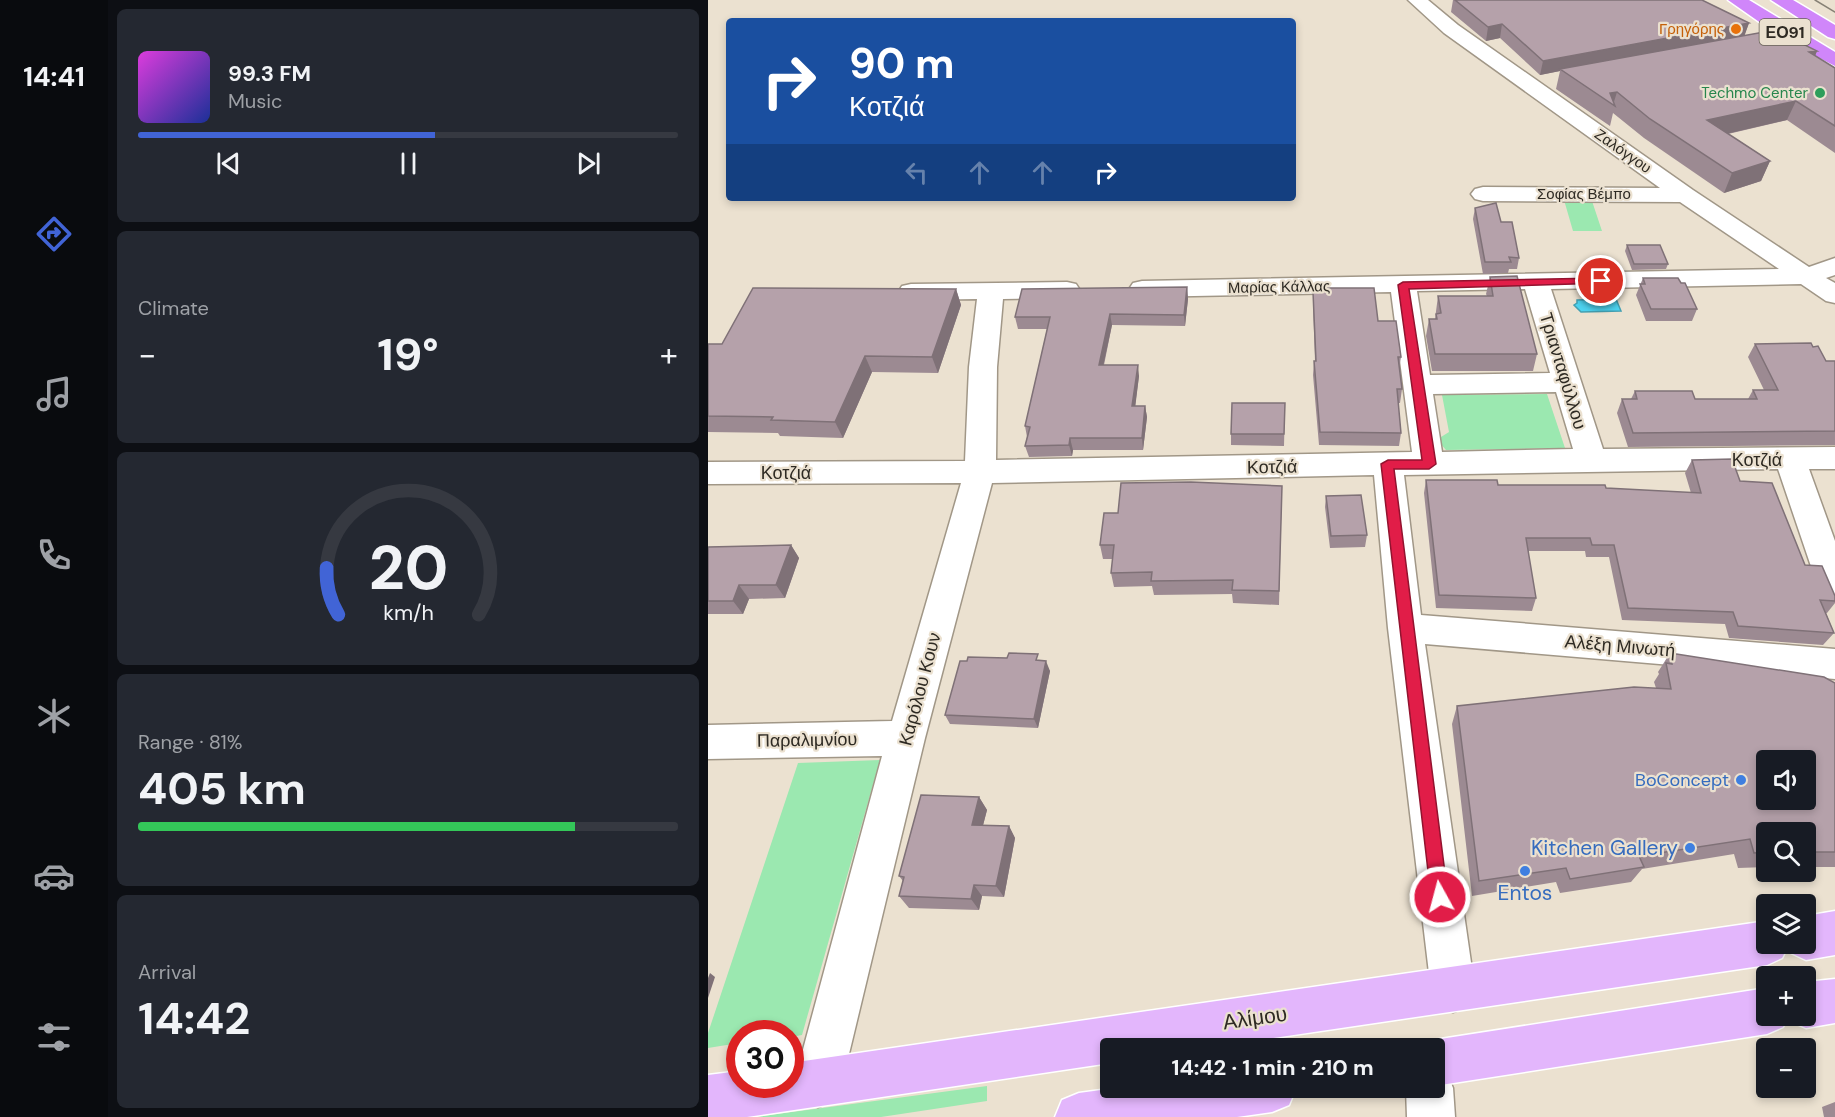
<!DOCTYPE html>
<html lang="en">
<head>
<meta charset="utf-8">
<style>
  :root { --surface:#171b24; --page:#242831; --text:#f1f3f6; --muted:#9ea1a6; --line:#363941; --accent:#4164d6 }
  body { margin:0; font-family:"DM Sans",sans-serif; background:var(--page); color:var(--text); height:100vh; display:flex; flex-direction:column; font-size:22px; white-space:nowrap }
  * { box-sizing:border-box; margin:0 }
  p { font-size:20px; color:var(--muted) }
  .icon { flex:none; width:33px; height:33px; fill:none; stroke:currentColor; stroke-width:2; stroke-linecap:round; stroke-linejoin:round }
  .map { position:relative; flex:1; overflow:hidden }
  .panel { display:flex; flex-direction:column; gap:9px; padding:9px; background:#0d0f14; width:600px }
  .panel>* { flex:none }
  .guide { position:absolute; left:18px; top:18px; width:570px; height:183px; border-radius:6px; box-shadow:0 3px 9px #0003; background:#1a4fa0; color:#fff; overflow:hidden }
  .buttons { position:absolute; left:1048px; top:750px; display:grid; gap:12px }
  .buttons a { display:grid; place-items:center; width:60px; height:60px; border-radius:6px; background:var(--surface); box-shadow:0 3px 9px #0003; font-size:30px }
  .speed { position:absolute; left:18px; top:1020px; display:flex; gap:12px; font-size:30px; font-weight:700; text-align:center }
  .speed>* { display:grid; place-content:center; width:78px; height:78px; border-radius:50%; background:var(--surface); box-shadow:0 3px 9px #0003; line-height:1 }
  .speed .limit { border:9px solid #d22; background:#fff; color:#111 }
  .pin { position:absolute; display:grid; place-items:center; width:51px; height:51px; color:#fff; margin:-26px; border:3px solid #fff; border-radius:50%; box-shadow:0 2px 6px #0007 }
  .me { position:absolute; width:66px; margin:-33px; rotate:353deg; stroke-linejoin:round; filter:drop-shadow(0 0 4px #0008) }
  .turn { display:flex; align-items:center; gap:21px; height:126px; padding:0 24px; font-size:27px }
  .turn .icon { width:78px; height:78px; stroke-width:2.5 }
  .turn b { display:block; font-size:42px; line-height:51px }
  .lanes { display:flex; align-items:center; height:57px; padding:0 24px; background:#0003; justify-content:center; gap:30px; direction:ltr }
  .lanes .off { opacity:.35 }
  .big { font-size:45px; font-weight:700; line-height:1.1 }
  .panel .card { flex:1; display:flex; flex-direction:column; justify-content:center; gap:9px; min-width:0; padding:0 21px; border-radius:9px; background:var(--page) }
  .panel .dial { align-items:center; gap:0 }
  .dial svg { height:156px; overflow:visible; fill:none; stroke:var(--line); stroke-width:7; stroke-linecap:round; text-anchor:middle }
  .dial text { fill:var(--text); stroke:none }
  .song { display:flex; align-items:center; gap:18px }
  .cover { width:72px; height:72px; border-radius:9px; background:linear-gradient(135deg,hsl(300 70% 55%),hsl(230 70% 35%)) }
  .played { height:6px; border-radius:3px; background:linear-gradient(90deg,var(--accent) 55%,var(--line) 55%) }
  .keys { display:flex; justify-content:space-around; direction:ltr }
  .heat { display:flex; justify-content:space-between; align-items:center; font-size:33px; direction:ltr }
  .charge { height:9px; border-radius:4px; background:linear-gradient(90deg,#34c759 81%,var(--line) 0) }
  .trip { position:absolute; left:392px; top:1038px; width:345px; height:60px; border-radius:6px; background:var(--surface); box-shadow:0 3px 9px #0003; font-weight:700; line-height:60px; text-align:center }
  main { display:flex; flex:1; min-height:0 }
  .dock { display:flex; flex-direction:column; width:108px; justify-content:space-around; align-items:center; background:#090b0e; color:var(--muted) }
  .dock .icon { width:42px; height:42px }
  .dock .on { color:var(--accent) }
  .dock b { font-size:27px; color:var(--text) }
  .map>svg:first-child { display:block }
</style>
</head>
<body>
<main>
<nav class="dock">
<b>14:41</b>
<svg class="icon on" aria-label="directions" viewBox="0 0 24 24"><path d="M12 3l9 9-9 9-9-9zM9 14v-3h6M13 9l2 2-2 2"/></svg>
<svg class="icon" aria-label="music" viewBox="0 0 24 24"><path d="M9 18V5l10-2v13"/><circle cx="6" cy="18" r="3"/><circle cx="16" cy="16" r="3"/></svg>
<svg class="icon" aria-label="phone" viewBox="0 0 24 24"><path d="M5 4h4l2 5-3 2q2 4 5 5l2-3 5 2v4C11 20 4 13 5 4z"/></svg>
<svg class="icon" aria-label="climate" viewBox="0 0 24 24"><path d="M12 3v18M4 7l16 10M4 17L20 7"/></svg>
<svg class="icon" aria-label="car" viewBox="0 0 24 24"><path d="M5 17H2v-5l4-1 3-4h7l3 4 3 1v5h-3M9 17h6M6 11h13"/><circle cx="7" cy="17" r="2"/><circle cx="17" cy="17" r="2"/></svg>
<svg class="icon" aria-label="filters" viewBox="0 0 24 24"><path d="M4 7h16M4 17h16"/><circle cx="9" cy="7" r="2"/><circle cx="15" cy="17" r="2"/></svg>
</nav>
<section class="panel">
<div class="card">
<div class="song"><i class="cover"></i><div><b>99.3 FM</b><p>Music</p></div></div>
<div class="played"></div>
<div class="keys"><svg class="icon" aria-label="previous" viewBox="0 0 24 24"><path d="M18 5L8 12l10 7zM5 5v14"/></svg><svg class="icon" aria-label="pause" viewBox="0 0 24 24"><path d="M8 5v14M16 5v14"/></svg><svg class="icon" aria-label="next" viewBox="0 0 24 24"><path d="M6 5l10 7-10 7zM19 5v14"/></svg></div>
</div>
<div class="card"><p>Climate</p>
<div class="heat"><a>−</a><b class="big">19°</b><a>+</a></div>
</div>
<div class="card dial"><svg viewBox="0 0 100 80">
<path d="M14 69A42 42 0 1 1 86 69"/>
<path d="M14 69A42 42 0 0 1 8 45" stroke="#4164d6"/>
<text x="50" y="56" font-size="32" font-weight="700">20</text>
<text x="50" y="72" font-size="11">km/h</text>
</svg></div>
<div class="card"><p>Range · 81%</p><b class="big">405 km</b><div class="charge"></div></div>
<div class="card"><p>Arrival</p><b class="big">14:42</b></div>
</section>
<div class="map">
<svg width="1127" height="1117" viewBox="0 0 1127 1117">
  <rect width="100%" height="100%" fill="#ebe1d0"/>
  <path fill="#9be8b0" d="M 856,200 L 884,201 L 894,231 L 865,231 Z
    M 839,394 L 857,448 L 738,450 L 732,443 L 733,437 L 741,432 L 734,395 Z
    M 172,760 L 94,1035 L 83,1037 L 82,1034 L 32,1034 L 31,1043 L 0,1048 L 0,1033 L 90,763 Z
    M 279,1086 L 279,1101 L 173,1117 L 46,1117 Z"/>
  <path fill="#4dd3f0" stroke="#44a0b2" stroke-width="1.5" d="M 908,299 L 913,311 L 873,312 L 866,305 L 869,303 L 869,300 Z"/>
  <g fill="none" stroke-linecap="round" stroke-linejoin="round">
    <defs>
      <path id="minor" d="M 700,0 L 720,0 L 750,25 L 985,190 L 1101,267 L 1127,258 L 1127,275 L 1118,278 L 1127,283 L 1127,303 L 1118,301 L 1093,284 L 843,289 L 895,449 L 1127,447 L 1127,469 L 1101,469 L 1127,541 L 1127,601 L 1115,597 L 1110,587 L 1070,469 L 696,475 L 713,615 L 1127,649 L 1127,679 L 717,644 L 767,990 L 761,1006 L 745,1012 L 729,1006 L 723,990 L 680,628 L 666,475 L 284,483 L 217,738 L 134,1083 L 127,1100 L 110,1107 L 93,1100 L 86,1083 L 174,756 L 0,759 L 0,725 L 184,721 L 253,483 L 0,484 L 0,462 L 257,461 L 261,367 L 269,299 L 203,300 L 194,298 L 190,292 L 194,286 L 203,284 L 359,282 L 368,284 L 372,290 L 368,296 L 359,298 L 295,299 L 289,367 L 288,460 L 704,452 L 683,292 L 434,297 L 425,295 L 421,289 L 425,283 L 434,281 L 1071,269 L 972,202 L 775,201 L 767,199 L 763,194 L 767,189 L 775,187 L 952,188 L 736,33 ZM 817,289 L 842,373 L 722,375 L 709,291 ZM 848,392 L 865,449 L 734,452 L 725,394 Z
        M 726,1066 L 738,1071 L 745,1088 L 747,1117 L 699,1117 L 698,1088 L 726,1088 Z"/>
      <path id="major" d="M 1127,911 L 1127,955 L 1098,960 L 1083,953 L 1080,946 L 1074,958 L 1059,965 L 498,1048 L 402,1048 L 402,1063 L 39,1117 L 0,1117 L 0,1075 L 32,1071 L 32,1084 L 82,1084 L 82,1063 L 1059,921 L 1059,944 L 1098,944 L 1098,916 Z
        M 1127,979 L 1127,1023 L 1098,1028 L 1082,1021 L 1080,1016 L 1098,1016 L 1098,982 Z
        M 1059,988 L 1059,1016 L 1080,1016 L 1075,1027 L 1059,1034 L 726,1086 L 726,1048 L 709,1048 L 726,1040 Z
        M 408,1088 L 588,1088 L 581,1105 L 564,1112 L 529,1117 L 347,1117 L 354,1100 L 371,1093 Z"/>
      <path id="highway" d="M 1020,0 L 1041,0 L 1127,52 L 1127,66 L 1077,40 Z
        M 1063,0 L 1085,0 L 1127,25 L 1127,39 L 1120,37 Z"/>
    </defs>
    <use href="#minor" stroke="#a19787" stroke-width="3"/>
    <use href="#major" stroke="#fff" stroke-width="3"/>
    <use href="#highway" stroke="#fff" stroke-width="3"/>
    <use href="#minor" fill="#fff" fill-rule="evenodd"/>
    <use href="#major" fill="#e3b6fc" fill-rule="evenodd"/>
    <use href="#highway" fill="#d086fa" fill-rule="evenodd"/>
    <path stroke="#868074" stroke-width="1.5" d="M 1107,0 L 1127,12"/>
  </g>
  <path fill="#9c8a92" d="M 745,0 L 994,0 L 1041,23 L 1036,36 L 1109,51 L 1107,56 L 1127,68 L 1127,153 L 1079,120 L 1020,134 L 1062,161 L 1053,181 L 1016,193 L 936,138 L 905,113 L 902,126 L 848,89 L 852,71 L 832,75 L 792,38 L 778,41 L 743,12 Z
    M 767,208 L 793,222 L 811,258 L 809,269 L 801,269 L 800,273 L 775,274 L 765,219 Z
    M 919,245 L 960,264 L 958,269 L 924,270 L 917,251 Z
    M 782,277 L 829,354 L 825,371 L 724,371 L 718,336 L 721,319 L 727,319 L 730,296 L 779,296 L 778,294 Z
    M 935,278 L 973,283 L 989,309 L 984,321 L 938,321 L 928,295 Z
    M 479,287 L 480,299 L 477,326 L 404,325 L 396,365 L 431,376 L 427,406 L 437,406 L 439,417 L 435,450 L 365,450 L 364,456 L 321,457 L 317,446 L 319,437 L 317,426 L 339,329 L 310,329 L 307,317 Z
    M 248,289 L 253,305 L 230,373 L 164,372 L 135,438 L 72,436 L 70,433 L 0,432 L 0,344 L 14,344 Z
    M 605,292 L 670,321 L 693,357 L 691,369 L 694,389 L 692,403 L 690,403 L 693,433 L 691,446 L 611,445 L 605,375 L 606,361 L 607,361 L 605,306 Z
    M 1047,344 L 1105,347 L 1118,361 L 1127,361 L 1127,445 L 920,447 L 909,413 L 914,399 L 923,399 L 927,391 L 987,399 L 1040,399 L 1045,390 L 1056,390 L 1040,357 Z
    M 577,403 L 576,446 L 523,445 L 523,434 Z
    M 984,460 L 1032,481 L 1097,565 L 1127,596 L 1127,603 L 1119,613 L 1118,613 L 1126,633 L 1115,645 L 1021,638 L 1017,624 L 914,620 L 901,557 L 878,557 L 877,551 L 820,551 L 828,598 L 824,611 L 728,608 L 716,493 L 718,480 L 790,485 L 898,488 L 983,493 L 977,473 Z
    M 574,486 L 571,605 L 525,603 L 524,594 L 446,595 L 444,586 L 406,587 L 403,573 L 405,559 L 395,559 L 392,545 L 410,513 Z
    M 618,496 L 659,535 L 657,547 L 622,548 L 617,507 Z
    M 83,545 L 91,558 L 77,598 L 41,599 L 35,614 L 0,614 L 0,547 Z
    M 962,653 L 1127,683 L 1127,867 L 1098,867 L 1098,832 L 1059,832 L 1059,867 L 1030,868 L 1026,854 L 934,869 L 923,882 L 852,893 L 848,882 L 764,896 L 744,724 L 749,706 L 948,688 L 946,682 L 951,674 L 950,672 Z
    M 332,660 L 342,671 L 330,728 L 242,724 L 237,715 L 259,661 Z
    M 271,797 L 279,810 L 275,825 L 301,826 L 307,838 L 296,897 L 274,896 L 271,910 L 201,908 L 191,896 L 195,881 L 191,876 Z
    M 1127,1102 L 1127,1117 L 1116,1117 L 1114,1107 Z"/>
  <path fill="#7f7177" d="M 1041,23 L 1036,37 L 852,69 L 852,71 L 832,75 L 835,61 Z
    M 794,24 L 792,38 L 778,41 L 780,27 Z
    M 1109,51 L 1101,70 L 1101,52 Z
    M 909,92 L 905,105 L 902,93 Z
    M 1088,101 L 1079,120 L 992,140 L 999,120 Z
    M 1062,161 L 1053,181 L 1016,193 L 1024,173 Z
    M 479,287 L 480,299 L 477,326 L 476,315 Z
    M 248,289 L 253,305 L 230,373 L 224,357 Z
    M 402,314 L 404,325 L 393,376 L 391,365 Z
    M 157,356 L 164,372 L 135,438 L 127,422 Z
    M 430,365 L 431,376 L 426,417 L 424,406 Z
    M 437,406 L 439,417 L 435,450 L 434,438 Z
    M 362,438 L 365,450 L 364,456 L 361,445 Z
    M 83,545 L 91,558 L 77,598 L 68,585 Z
    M 31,585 L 41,599 L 35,614 L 25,601 Z
    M 338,661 L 342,671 L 330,728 L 326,719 Z
    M 271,797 L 279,810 L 272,837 L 264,825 Z
    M 301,826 L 307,838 L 296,897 L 288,886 Z
    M 266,885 L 274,896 L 271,910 L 263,899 Z
    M 2,973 L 7,977 L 0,998 L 0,978 Z"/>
  <path fill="#b5a1aa" stroke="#7f7177" stroke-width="1.5" fill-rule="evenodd" d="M 747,0 L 994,0 L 1041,23 L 835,61 L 794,24 L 780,27 Z
    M 1067,30 L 1109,51 L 1101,52 L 1127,68 L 1127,126 L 1088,101 L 999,120 L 1062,161 L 1024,173 L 942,119 L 909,92 L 902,93 L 907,106 L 852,69 Z
    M 788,203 L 793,222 L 804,222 L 811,258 L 801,257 L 803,262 L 777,262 L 767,208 Z
    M 919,245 L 952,245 L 960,264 L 926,264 Z
    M 809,276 L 829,354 L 727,354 L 721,319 L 729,319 L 728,314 L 733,313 L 730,296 L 785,296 L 782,277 Z
    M 935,278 L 970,278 L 973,283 L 977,283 L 989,309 L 943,309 L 932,284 L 937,284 Z
    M 479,287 L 476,315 L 402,314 L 391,365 L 430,365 L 424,406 L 437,406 L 434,438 L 362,438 L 361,445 L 317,446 L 322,427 L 317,426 L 342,317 L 307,317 L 314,289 Z
    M 45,288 L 248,289 L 224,357 L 157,356 L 127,422 L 63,420 L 65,417 L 0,416 L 0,344 L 14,344 Z
    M 618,288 L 666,288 L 670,321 L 688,321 L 693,357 L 690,357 L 694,389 L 689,389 L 693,433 L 612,432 L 606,361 L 608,361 L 605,292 L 618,292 Z
    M 1103,343 L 1105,347 L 1110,346 L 1118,361 L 1127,361 L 1127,431 L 925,433 L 914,399 L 929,399 L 927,391 L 984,391 L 987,399 L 1049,399 L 1045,390 L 1070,390 L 1047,344 Z
    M 524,403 L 577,403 L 576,434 L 523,434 Z
    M 1024,459 L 1032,481 L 1064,483 L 1097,565 L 1114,566 L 1127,596 L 1127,601 L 1112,600 L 1126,633 L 1030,626 L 1025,612 L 920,608 L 906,545 L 884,545 L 882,538 L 818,538 L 828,598 L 731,595 L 718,480 L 789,480 L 790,485 L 897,485 L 898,488 L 993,493 L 984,460 Z
    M 483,482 L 574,486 L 571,591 L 524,590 L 525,580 L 443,581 L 444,572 L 403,573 L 406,545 L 392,545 L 396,513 L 410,513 L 413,483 Z
    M 653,495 L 659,535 L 623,536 L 618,496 Z
    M 83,545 L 68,585 L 31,585 L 25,601 L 0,601 L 0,547 Z
    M 301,653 L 330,654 L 328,660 L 338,661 L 326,719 L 237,715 L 252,661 L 259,661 L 260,657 L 299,658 Z
    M 962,653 L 1116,677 L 1127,683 L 1127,852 L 1098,852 L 1098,832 L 1059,832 L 1059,852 L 1046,853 L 1042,839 L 931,856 L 936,867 L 862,879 L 858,868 L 771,881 L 749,706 L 926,687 L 963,689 L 958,663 L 964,664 ZM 1059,760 L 1098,760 L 1098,800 L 1059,800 Z
    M 213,795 L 271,797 L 264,825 L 301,826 L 288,886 L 266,885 L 263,899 L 191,896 L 196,877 L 191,876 Z"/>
  <path fill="#e11d48" stroke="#92132f" stroke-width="1.5" d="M 893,278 L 897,279 L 897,283 L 701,289 L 728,464 L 721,469 L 686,469 L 740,897 L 738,903 L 732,906 L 726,903 L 723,897 L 673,464 L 680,460 L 714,460 L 690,285 L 695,282 Z"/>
  <circle fill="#e8710a" stroke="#ebe1d0" stroke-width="2" cx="1028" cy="29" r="6"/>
  <circle fill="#2e9e5b" stroke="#ebe1d0" stroke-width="2" cx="1112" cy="93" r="6"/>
  <g fill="#3f7fe0" stroke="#ebe1d0" stroke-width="2">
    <circle cx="1033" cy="780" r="6"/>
    <circle cx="982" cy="848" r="6"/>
    <circle cx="817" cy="871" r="6"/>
  </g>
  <g text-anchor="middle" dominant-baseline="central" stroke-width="4.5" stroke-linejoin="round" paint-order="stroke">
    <g font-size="15" fill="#c56008" stroke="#ebe1d0" text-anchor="end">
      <text x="1016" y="29">Γρηγόρης</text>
    </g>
    <g font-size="15" fill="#27864d" stroke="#ebe1d0" text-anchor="end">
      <text x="1100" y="93">Techmo Center</text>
    </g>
    <g font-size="15" fill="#2e2a23" stroke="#ebe1d0">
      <text transform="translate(915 151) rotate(35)">Ζαλόγγου</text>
      <text x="876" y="194">Σοφίας Βέμπο</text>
      <text transform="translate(571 287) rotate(-1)">Μαρίας Κάλλας</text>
    </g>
    <rect fill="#ebe1d0" stroke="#676157" stroke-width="1.5" x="1051.5" y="19" width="51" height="26" rx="4.5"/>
    <g font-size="16" font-weight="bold" fill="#2e2a23">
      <text x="1077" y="32">ΕΟ91</text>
    </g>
    <g font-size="18" fill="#2e2a23" stroke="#ebe1d0">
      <text transform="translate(855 371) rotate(73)">Τριανταφύλλου</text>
      <text x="1049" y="460">Κοτζιά</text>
      <text transform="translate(564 467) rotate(-1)">Κοτζιά</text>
      <text x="78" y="473">Κοτζιά</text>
      <text transform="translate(912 646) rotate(5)">Αλέξη Μινωτή</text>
      <text transform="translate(212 689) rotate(-75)">Καρόλου Κουν</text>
      <text transform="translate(99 740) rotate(-1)">Παραλιμνίου</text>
    </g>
    <g font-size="18" fill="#366cbe" stroke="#ebe1d0" text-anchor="end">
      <text x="1021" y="780">BoConcept</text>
    </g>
    <g font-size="21" fill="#366cbe" stroke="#ebe1d0" text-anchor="end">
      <text x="970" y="848">Kitchen Gallery</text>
      <text x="817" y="893" text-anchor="middle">Entos</text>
    </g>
    <g font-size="21" fill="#2e2a23" stroke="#ebe1d0">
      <text transform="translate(547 1018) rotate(-8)">Αλίμου</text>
    </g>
  </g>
</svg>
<div class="buttons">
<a><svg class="icon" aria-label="sound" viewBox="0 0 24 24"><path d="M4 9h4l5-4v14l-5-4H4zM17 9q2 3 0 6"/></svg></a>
<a><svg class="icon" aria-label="search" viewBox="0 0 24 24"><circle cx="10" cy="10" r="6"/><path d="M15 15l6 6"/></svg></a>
<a><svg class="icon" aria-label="layers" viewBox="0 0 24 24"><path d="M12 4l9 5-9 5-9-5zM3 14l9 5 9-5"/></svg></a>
<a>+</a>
<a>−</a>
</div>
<div class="speed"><div class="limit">30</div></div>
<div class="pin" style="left:893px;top:281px;background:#d93025"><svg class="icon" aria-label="arrive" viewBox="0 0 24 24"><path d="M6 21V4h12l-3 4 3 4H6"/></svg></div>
<svg class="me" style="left:732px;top:897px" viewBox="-20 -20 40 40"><circle r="17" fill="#e11d48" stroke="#fff" stroke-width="3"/><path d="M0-11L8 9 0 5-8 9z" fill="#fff"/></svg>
<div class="trip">14:42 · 1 min · 210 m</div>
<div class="guide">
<div class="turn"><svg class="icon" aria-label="right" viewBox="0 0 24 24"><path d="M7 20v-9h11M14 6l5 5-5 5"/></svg><div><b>90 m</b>Κοτζιά</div></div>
<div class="lanes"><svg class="icon off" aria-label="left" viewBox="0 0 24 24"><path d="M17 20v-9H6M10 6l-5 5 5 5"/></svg><svg class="icon off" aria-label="ahead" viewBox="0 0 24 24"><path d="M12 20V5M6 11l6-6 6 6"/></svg><svg class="icon off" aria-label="ahead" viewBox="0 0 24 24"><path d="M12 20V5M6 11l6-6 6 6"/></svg><svg class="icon" aria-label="right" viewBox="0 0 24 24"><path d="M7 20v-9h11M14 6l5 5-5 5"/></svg></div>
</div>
</div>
</main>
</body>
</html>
